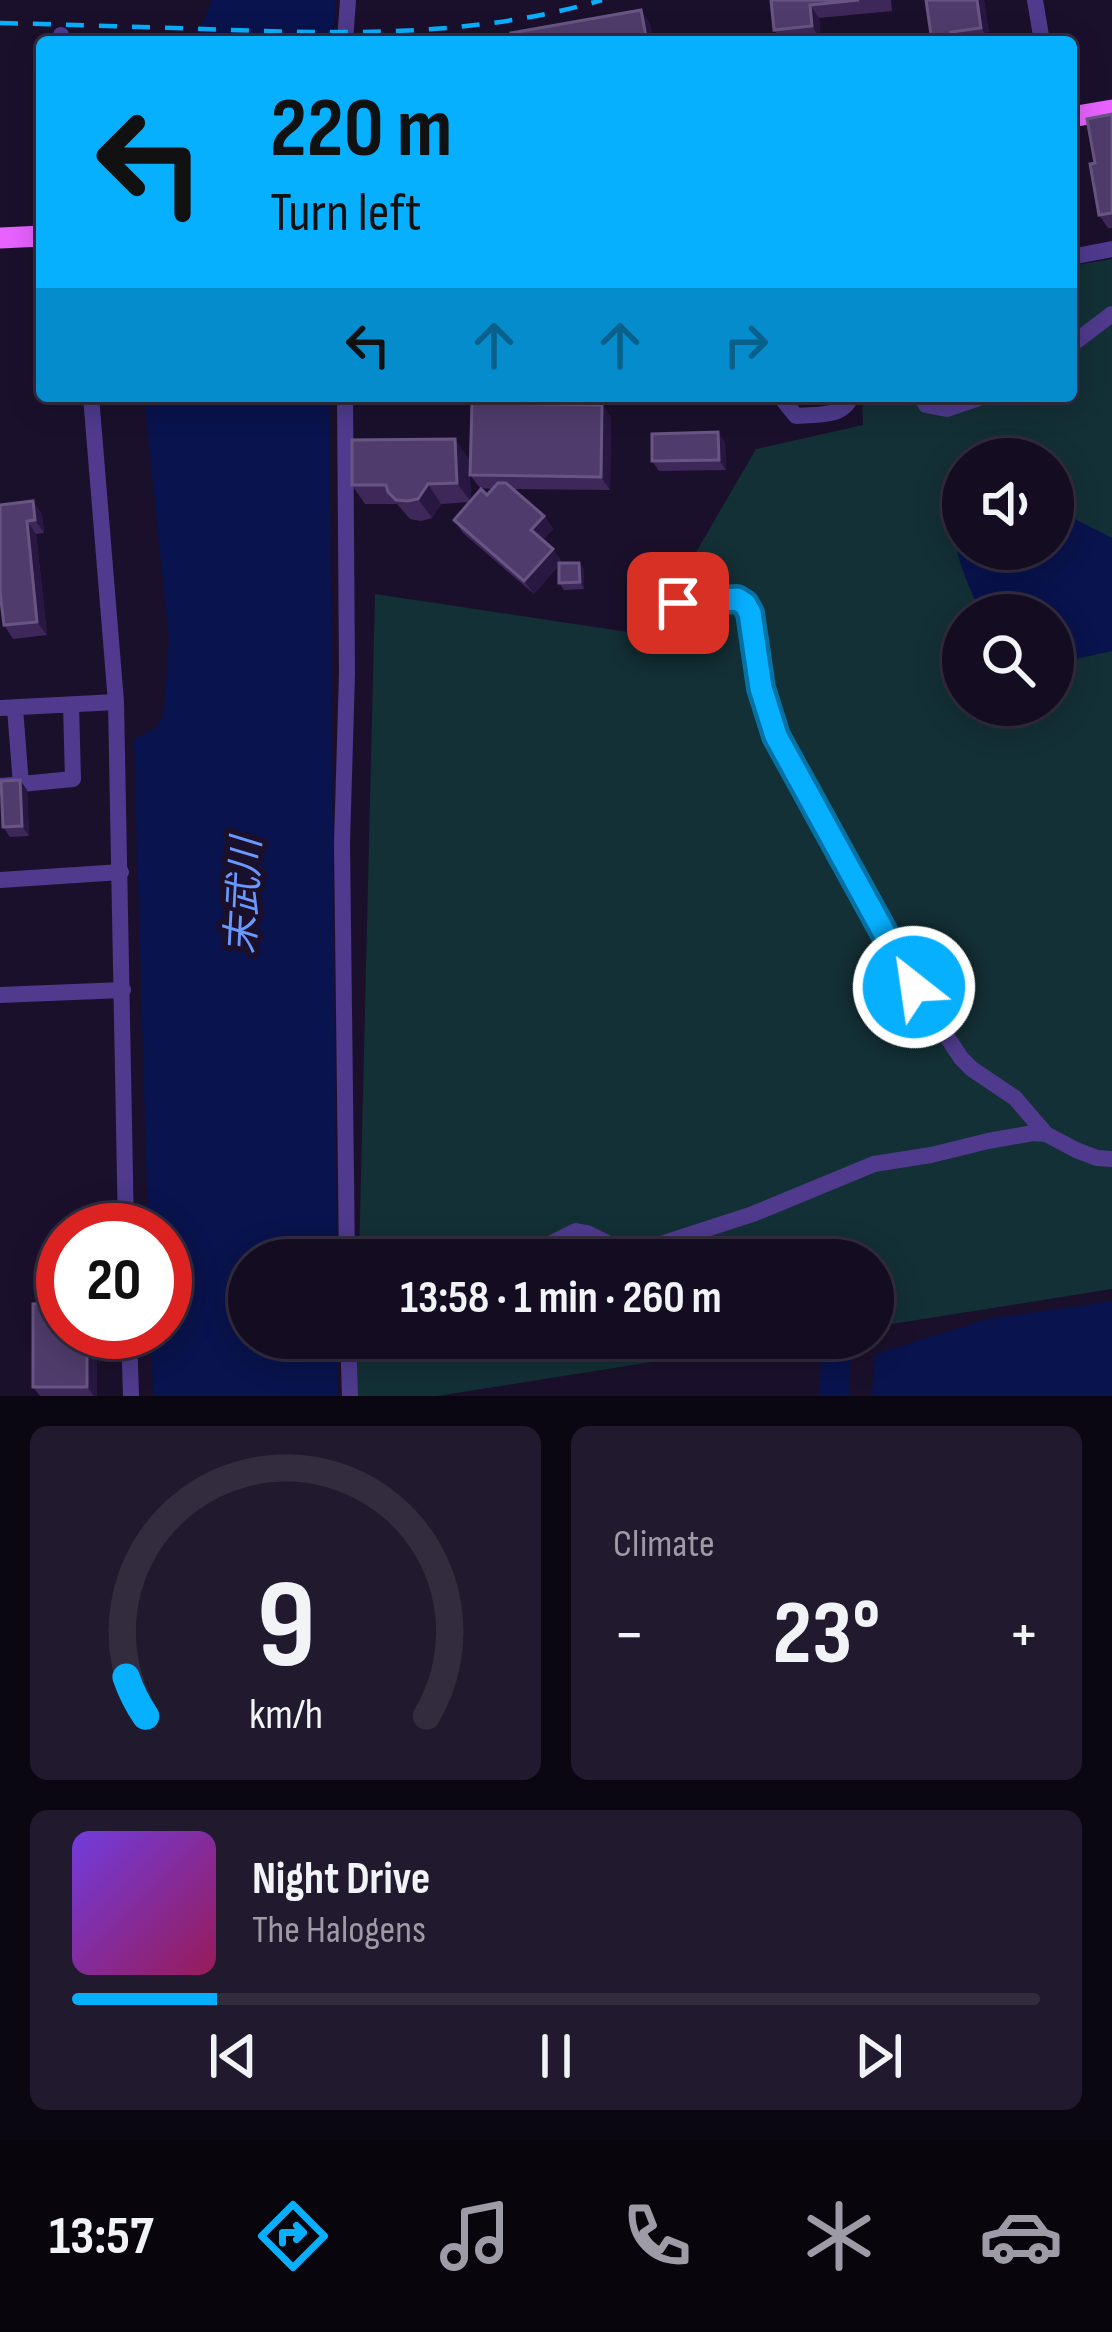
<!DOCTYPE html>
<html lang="en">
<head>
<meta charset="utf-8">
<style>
  :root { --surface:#140c21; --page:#211a2e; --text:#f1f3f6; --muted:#9d9ba5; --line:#332c3f; --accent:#07b0ff }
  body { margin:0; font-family:"Sofia Sans Condensed","Noto Sans JP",sans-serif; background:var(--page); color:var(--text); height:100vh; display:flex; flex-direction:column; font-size:45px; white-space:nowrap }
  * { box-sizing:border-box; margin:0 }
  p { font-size:39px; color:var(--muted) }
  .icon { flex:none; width:66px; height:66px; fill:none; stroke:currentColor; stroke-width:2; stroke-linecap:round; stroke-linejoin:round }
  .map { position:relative; height:1396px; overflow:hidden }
  .side { display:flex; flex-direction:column; gap:30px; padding:30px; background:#0b0712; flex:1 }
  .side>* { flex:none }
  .guide { position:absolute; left:36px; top:36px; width:1041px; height:366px; border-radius:12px; box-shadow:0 6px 30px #0003,0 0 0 3px var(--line); background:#07b0ff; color:#111; overflow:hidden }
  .tools { position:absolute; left:942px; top:438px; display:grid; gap:24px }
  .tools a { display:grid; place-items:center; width:132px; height:132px; border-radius:50%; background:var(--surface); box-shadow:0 6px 30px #0003,0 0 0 3px var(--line); font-size:60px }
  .speed { position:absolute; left:36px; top:1203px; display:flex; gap:24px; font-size:60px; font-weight:700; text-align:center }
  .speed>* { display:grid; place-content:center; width:156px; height:156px; border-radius:50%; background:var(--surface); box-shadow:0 6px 30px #0003,0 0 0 3px var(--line); line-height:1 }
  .speed .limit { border:18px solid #d22; background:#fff; color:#111 }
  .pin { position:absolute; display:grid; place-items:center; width:102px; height:102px; color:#fff; margin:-51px; border-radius:24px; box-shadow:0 6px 18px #0006 }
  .me { position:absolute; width:132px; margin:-66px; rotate:330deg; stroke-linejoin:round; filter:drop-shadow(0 0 9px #0008) }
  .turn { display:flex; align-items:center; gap:42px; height:252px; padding:0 36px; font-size:54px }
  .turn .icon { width:156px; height:156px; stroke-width:2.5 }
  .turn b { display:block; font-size:84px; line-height:102px }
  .lanes { display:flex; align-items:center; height:114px; padding:0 36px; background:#0003; justify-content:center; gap:60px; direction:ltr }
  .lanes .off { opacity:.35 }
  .big { font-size:90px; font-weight:700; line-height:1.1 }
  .side .widget { flex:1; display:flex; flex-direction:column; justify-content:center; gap:18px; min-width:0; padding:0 42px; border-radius:18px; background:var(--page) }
  .side .dial { align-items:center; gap:0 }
  .dial svg { height:312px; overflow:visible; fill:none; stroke:var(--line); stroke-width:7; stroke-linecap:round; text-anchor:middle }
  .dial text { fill:var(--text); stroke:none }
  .song { display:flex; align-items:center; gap:36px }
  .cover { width:144px; height:144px; border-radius:18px; background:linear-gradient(135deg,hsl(260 70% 55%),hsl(330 70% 35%)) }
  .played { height:12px; border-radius:6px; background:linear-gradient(90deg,var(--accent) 15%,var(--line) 15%) }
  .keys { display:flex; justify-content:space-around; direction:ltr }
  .heat { display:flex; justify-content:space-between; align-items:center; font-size:66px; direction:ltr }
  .side .tiles { flex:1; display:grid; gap:30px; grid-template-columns:1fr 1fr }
  .widget:last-child { grid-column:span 2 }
  .trip { position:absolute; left:228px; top:1239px; width:666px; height:120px; border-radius:60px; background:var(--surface); box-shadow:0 6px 30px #0003,0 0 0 3px var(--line); font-weight:700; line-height:120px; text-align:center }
  .tab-bar { display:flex; height:192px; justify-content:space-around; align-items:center; background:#08050d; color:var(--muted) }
  .tab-bar .icon { width:84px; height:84px }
  .tab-bar .active { color:var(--accent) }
  .tab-bar b { font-size:54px; color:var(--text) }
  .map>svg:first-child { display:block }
</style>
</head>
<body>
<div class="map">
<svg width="1112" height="1396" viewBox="0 0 1112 1396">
  <rect width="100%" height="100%" fill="#1b102c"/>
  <path fill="#133036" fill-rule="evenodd" d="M 1112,259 L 1112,1289 L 873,1327 L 873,1260 L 359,1260 L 375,594 L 648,635 L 756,449 L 863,425 L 862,396 L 1071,396 L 1071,266 ZM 963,459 L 1053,459 L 1053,549 L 963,549 ZM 963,615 L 1053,615 L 1053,705 L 963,705 Z
    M 357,1338 L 804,1338 L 437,1396 L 356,1396 Z"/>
  <path fill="#09134d" d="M 212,0 L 336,0 L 333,42 L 195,42 Z
    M 144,396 L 329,396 L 337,1260 L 249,1260 L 249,1338 L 337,1338 L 338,1396 L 153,1396 L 151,1332 L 165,1332 L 165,1230 L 148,1230 L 134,739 L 156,728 L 164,715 L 169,639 Z
    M 963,489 L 963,549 L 1053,549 L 1053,508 L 1112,538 L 1112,651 L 1053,664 L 1053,615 L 982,615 C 964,576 941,530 963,489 Z
    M 1112,1301 L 1112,1396 L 872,1396 L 875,1354 L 988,1319 Z
    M 822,1338 L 852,1338 L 849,1396 L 819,1396 Z"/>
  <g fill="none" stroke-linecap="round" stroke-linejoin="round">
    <path stroke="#4f3a8d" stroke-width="16" d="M 1035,0 L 1042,42
      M 61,35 L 62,42
      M 345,42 L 348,0
      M 1071,257 L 1112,249
      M 1071,345 L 1112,314
      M 91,396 L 116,702 L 126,1230
      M 345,396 L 347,674 L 342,843 L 347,1260
      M 780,396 L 796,416 C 816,414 844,418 851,396
      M 921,396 L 926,405 L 947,409 L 985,396
      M 678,603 L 737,599 L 750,612 L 761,688 L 767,714 L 776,736 L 914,987 L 961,1058 L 972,1069 L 1015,1098 L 1046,1134 L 1076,1150 L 1097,1158 L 1112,1159
      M 0,708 L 116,702
      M 15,708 L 21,785
      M 0,786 L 73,779 L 71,705
      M 0,880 L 121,872
      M 0,995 L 123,990
      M 540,1249 L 576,1231 L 587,1233 L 620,1249 L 648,1248 L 753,1214 L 874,1164 L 931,1155 L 988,1141 L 1033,1133 L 1046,1134
      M 129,1332 L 131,1396
      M 348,1338 L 350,1396"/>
    <path stroke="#e762ff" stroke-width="21" d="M 1071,117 L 1112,110
      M 0,238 L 42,236"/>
    <path stroke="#07b0ff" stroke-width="4.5" stroke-dasharray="18 15" stroke-linecap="butt" d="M 0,23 C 76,25 153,27 229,30 C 355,34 480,36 602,0"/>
  </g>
  <path fill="#3e285a" d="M 771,0 L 891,0 L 892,11 L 819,18 L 821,40 L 783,42 L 774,30 Z
    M 926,0 L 984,0 L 990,41 L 932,42 Z
    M 1112,114 L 1112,228 L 1108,228 L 1099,215 L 1095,163 Z
    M 602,405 L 611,418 L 610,490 L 513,489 L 544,516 L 553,529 L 543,540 L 553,549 L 562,562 L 561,563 L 579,563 L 584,570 L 584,589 L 564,590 L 559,583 L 559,565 L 534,594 L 463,533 L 454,520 L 470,502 L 441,504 L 432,518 L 421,521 L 410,519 L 397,504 L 365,504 L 352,485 L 469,459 L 471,501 L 487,495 L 493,489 L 480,488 L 470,475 Z
    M 725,442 L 726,470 L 659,471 L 652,461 Z
    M 33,501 L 42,515 L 44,533 L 36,534 L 47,635 L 13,639 L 4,625 L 0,592 Z
    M 20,780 L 27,790 L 29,836 L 10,837 L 3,827 Z
    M 63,1332 L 96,1332 L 97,1396 L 40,1396 L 33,1387 Z"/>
  <path fill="#281740" d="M 977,0 L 984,0 L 990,41 L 981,28 Z
    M 810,5 L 819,18 L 821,40 L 812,26 Z
    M 641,10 L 650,23 L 654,42 L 647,42 Z
    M 602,405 L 611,418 L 610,490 L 601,477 Z
    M 718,432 L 725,442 L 726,470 L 719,460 Z
    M 455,439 L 469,459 L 471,502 L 457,483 Z
    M 428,484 L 441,504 L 432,518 L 418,499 Z
    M 33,501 L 42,515 L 44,533 L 35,520 Z
    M 544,516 L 553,529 L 540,543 L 531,530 Z
    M 27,521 L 36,534 L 47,635 L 37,622 Z
    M 553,549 L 562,562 L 534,594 L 524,581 Z
    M 579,563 L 584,570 L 584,589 L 580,582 Z
    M 20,780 L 27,790 L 29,836 L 22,826 Z
    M 87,1332 L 96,1332 L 97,1396 L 94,1396 L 87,1387 Z"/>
  <path fill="#503c6c" stroke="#685583" stroke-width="3" d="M 771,0 L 859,0 L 810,5 L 812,26 L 774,30 Z
    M 926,0 L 977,0 L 981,28 L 951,32 L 952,41 L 932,42 Z
    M 641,10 L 647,42 L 513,42 L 511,33 Z
    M 885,35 L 886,42 L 829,42 L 829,40 Z
    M 1112,114 L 1112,213 L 1099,215 L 1090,164 L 1095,163 L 1087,119 Z
    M 472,403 L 602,405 L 601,477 L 470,475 Z
    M 718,432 L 719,460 L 652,461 L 652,434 Z
    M 455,439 L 457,483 L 428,484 L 418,499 L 408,501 L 396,500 L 388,492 L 386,485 L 352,485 L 352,440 Z
    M 498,483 L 506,483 L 544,516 L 531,530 L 553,549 L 524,581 L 454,520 L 481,489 L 487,495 Z
    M 33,501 L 35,520 L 27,521 L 37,622 L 4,625 L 0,592 L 0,505 Z
    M 559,563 L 579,563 L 580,582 L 559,583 Z
    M 20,780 L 22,826 L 3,827 L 1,781 Z
    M 63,1303 L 63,1332 L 87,1332 L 87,1387 L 33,1387 L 33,1304 Z"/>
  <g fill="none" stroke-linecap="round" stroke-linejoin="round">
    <defs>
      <path id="route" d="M 678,603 L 737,599 L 745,604 L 750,613 L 761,688 L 776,736 L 914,987"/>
    </defs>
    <use href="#route" stroke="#0572a6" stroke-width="30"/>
    <use href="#route" stroke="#07b0ff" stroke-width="21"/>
  </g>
  <g text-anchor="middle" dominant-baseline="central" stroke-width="12" stroke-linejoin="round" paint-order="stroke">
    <g font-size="39" font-style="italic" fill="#6999ff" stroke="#1b102c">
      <text transform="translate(245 896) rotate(-87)">末武川</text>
    </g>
  </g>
</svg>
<div class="tools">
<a><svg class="icon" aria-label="sound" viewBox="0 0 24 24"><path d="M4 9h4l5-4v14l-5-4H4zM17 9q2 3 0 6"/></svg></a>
<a><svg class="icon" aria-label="search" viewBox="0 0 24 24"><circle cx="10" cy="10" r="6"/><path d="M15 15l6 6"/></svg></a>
</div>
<div class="speed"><div class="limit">20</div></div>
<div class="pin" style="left:678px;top:603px;background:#d93025"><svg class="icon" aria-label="arrive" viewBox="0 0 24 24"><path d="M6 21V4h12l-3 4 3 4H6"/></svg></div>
<svg class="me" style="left:914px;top:987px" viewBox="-20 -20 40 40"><circle r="17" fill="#07b0ff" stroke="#fff" stroke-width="3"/><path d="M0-11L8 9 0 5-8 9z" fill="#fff"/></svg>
<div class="trip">13:58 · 1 min · 260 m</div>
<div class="guide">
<div class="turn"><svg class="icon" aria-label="left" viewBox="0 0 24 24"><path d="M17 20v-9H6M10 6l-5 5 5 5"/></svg><div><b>220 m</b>Turn left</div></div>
<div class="lanes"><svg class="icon" aria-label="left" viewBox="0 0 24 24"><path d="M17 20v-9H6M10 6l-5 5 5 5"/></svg><svg class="icon off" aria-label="ahead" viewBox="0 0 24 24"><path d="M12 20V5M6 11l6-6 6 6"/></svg><svg class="icon off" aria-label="ahead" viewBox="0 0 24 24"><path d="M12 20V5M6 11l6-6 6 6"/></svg><svg class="icon off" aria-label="right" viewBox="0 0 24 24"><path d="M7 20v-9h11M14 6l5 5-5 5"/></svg></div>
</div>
</div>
<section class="side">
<div class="tiles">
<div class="widget dial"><svg viewBox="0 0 100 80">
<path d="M14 69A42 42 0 1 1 86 69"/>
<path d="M14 69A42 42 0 0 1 9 59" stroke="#07b0ff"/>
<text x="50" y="56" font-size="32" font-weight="700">9</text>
<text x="50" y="72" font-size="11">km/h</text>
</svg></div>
<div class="widget"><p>Climate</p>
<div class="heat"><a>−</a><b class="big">23°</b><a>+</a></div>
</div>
<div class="widget">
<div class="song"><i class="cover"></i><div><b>Night Drive</b><p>The Halogens</p></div></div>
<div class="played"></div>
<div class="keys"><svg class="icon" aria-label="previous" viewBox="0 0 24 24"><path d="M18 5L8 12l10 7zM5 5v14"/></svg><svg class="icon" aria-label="pause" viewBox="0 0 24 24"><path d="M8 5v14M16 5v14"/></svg><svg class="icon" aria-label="next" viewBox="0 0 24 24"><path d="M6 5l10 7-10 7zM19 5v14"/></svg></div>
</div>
</div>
</section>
<nav class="tab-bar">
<b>13:57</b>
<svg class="icon active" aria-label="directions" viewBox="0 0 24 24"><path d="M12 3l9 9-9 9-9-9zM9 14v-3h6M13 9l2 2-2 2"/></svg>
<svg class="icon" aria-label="music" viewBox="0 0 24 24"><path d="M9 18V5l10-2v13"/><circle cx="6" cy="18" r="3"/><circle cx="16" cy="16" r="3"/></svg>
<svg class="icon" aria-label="phone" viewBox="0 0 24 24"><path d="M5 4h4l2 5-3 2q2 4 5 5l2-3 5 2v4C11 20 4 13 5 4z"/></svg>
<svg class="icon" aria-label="climate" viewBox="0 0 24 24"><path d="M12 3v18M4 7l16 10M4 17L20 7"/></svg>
<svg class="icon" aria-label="car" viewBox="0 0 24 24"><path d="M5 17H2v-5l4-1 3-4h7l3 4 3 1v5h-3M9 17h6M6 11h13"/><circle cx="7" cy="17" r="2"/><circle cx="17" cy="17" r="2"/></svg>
</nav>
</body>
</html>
